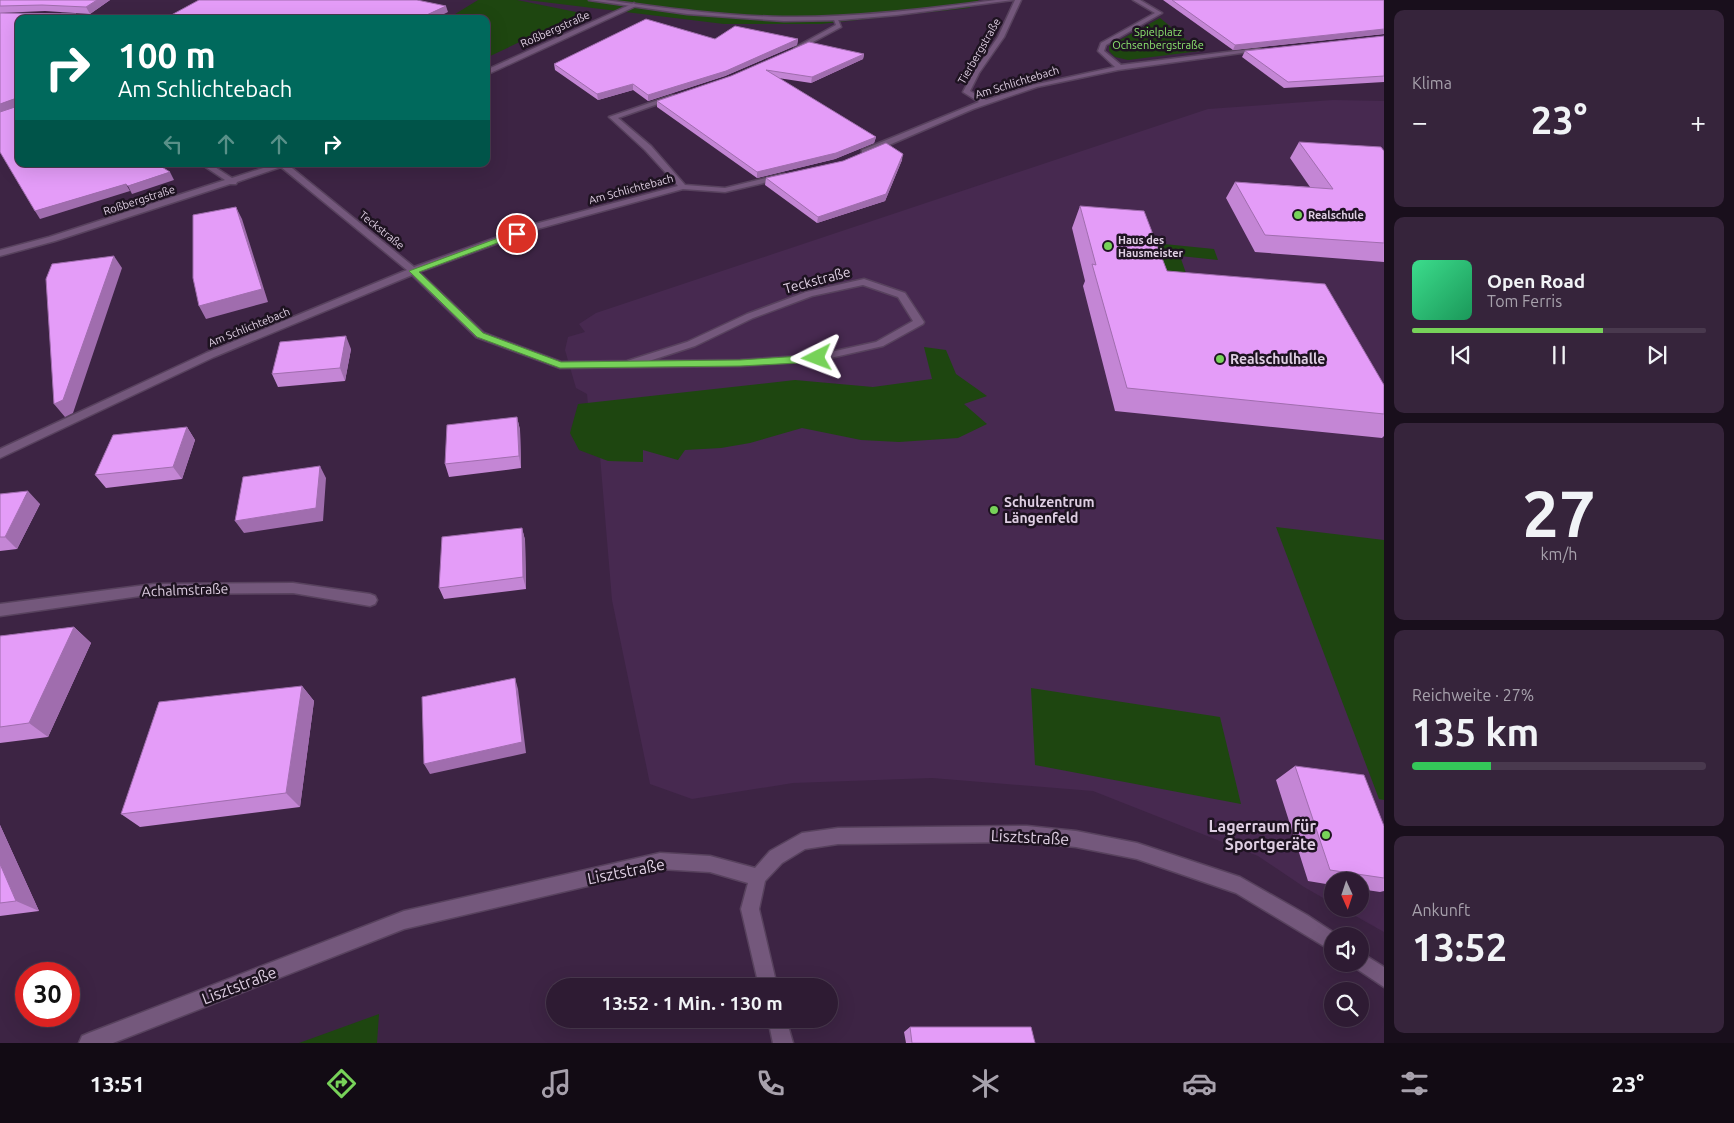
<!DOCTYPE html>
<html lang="de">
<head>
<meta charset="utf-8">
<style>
  :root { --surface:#2e1b33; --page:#36243b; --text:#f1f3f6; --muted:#a7a1ac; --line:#49394e; --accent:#77d259 }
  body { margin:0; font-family:Ubuntu,sans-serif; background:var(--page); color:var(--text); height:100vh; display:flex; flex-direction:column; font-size:19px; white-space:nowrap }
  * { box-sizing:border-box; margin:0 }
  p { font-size:16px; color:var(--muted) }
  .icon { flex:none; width:28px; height:28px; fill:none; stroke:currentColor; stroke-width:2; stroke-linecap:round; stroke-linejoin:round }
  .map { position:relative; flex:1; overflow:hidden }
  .drawer { display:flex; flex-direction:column; gap:10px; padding:10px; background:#190f1c; width:350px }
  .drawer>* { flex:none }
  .hud { position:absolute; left:15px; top:15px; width:475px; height:152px; border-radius:10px; box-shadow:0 5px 20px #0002,0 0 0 1px var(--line); background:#00695c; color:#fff; overflow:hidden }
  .needle { width:32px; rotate:177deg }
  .controls { position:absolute; left:1324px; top:872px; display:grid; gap:10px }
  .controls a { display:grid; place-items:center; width:45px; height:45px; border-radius:50%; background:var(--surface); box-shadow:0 5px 20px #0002,0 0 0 1px var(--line); font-size:25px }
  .speed { position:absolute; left:15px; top:962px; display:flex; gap:10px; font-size:25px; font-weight:700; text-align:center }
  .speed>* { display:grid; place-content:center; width:65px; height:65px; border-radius:50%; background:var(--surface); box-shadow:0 5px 20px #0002,0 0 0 1px var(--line); line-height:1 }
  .speed .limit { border:8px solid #d22; background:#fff; color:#111 }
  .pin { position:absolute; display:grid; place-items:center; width:42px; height:42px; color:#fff; margin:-21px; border:2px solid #fff; border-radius:50%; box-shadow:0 1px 5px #0007 }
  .me { position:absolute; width:55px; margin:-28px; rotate:267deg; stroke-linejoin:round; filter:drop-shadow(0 0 4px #0008) }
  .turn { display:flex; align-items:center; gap:18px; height:105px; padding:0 20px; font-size:22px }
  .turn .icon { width:65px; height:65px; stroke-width:2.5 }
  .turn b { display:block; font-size:35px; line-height:42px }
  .lanes { display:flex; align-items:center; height:48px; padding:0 20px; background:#0003; justify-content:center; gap:25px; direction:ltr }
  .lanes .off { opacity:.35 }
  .big { font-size:38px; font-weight:600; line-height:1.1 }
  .drawer .card { flex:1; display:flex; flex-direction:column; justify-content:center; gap:8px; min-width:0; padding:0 18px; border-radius:10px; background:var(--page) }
  .drawer .dial { align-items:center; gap:0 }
  .dial b { font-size:65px; line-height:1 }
  .song { display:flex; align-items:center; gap:15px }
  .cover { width:60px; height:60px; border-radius:8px; background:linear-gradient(135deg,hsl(150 70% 55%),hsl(150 70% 35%)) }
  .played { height:5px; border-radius:2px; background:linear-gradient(90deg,var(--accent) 65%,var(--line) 65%) }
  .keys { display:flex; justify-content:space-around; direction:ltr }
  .heat { display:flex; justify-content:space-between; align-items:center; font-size:28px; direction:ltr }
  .charge { height:8px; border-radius:4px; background:linear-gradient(90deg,#34c759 27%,var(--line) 0) }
  .trip { position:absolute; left:546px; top:978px; width:292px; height:50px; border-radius:25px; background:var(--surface); box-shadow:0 5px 20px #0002,0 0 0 1px var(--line); font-weight:600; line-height:50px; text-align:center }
  .menu { display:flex; height:80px; justify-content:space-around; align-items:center; background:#120b14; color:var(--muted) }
  .menu .icon { width:35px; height:35px }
  .menu .active { color:var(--accent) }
  .menu b { font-size:22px; color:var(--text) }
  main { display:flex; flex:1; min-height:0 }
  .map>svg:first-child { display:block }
</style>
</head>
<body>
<main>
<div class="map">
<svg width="1384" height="1043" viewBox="0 0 1384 1043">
  <rect width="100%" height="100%" fill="#3d2444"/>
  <path fill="#472950" d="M 1333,100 L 1384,101 L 1384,932 L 1343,909 L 1360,909 L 1360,881 L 1332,881 L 1332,903 L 1304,887 L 1258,856 L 1093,791 L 932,778 L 793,783 L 692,799 L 650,784 L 612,600 L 597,420 L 588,405 L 587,394 L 576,388 L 565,350 L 568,337 L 585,332 L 579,324 L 596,313 L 1208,109 Z"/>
  <path fill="#1e4610" d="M 478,0 L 517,0 L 581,13 L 486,58 L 486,19 L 447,19 Z
    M 527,0 L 979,0 L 969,8 L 821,24 L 724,24 Z
    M 1160,18 L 1200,51 L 1128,60 L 1115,57 L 1109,51 L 1109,46 Z
    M 1144,242 L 1214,249 L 1218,260 L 1180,256 L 1188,279 L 1152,268 Z
    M 924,347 L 946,350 L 956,374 L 987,396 L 964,404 L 987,424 L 958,438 L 899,442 L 861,440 L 802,428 L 750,443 L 721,448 L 685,450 L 678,460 L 643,450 L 643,462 L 608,461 L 579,450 L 570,433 L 578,404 L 795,380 L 873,387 L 932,379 Z
    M 1276,527 L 1384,540 L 1384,800 L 1379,799 Z
    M 1031,688 L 1220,717 L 1241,804 L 1035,765 Z
    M 379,1014 L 377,1043 L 299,1043 Z"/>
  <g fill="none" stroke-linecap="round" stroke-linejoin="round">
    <defs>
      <path id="minor" d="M 1015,0 L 1021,0 L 1004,37 L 979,73 L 970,91 L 986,100 L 1033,85 L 1115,67 L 1098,51 L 1101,43 L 1155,13 L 1133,0 L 1140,0 L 1162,13 L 1106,45 L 1104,51 L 1121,65 L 1260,48 L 1263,50 L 1118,70 L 1037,87 L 973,109 L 868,154 L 862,154 L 862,150 L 979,102 L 963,92 L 973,73 L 998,37 Z
        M 634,3 L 636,6 L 486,75 L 486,70 Z
        M 62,14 L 114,17 L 117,19 L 60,17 Z
        M 833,17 L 837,17 L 841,27 L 798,50 L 794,50 L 794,48 L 836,25 Z
        M 673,95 L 677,97 L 675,98 L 618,118 L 651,146 L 685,185 L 725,188 L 782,174 L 785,174 L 785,178 L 725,192 L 683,189 L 537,229 L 419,272 L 484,333 L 561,362 L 627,361 L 687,342 L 747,314 L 806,292 L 864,279 L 905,293 L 924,322 L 923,324 L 883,346 L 817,361 L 740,366 L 560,368 L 476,337 L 412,275 L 214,357 L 0,458 L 0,449 L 206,353 L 407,270 L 281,167 L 237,182 L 236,184 L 230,184 L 55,241 L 0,256 L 0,250 L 49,237 L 225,180 L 201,164 L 210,164 L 232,178 L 276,164 L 287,164 L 414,267 L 531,225 L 678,186 L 645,150 L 609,117 ZM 863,285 L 898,297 L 913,321 L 876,342 L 817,355 L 740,360 L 649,361 L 695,346 L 753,318 L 812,296 Z
        M 293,583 L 370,594 L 375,596 L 377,600 L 375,604 L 370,606 L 293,593 L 154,594 L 0,616 L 0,604 L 154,584 Z
        M 1027,826 L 1076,831 L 1137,843 L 1240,877 L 1307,915 L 1339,936 L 1332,936 L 1332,951 L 1236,893 L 1137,859 L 1076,847 L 1027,842 L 838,844 L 805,849 L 782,863 L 765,881 L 759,909 L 777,986 L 759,986 L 741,909 L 748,883 L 710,872 L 660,869 L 404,929 L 113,1043 L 79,1043 L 82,1036 L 89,1033 L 404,911 L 660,853 L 710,856 L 755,868 L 770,851 L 802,833 L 838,828 Z
        M 1360,952 L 1384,967 L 1384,987 L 1354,967 L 1352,964 L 1360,964 Z
        M 768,1019 L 786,1019 L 793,1043 L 773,1043 Z"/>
      <path id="tertiary" d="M 589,0 L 605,0 C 664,8 724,16 783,17 C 855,18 925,9 996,0 L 1013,0 L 897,15 L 840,20 L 784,21 L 687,14 Z"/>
    </defs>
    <use href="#minor" stroke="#58425e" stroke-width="3"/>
    <use href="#tertiary" stroke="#58425e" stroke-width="3"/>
    <use href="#minor" fill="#74587c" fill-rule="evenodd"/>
    <use href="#tertiary" fill="#74587c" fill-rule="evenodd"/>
  </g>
  <path fill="#c486d5" d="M 0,0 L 110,0 L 90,14 L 45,11 L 0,13 Z
    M 1163,0 L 1384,0 L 1384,34 L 1233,50 Z
    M 1384,36 L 1384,82 L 1284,88 L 1242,57 L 1245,51 Z
    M 715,39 L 798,39 L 797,45 L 725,76 L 648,101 L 633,90 L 598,100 L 555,70 L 554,64 Z
    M 864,54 L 863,59 L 811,83 L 778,78 L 876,137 L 874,143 L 835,159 L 757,178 L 657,107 L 657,101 L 731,76 Z
    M 1299,142 L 1384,151 L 1384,262 L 1255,252 L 1226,198 L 1235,182 L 1310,187 L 1290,158 Z
    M 902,160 L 885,201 L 817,223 L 765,185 L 766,178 L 843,161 Z
    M 1080,206 L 1167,271 L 1384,385 L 1384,436 L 1382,438 L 1115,411 L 1083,286 L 1085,281 L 1072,228 Z
    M 351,349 L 345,381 L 278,387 L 272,374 Z
    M 517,417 L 520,430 L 521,468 L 449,477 L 445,464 Z
    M 187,427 L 195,440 L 182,479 L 106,488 L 95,475 Z
    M 0,494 L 40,504 L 17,549 L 0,551 Z
    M 522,528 L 525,540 L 526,589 L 444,599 L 439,588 Z
    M 74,627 L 91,643 L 48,737 L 0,743 L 0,636 Z
    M 302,686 L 314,701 L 300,807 L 140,827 L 121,814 Z
    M 1295,766 L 1384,878 L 1384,891 L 1380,892 L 1360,889 L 1360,881 L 1332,881 L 1332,885 L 1308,881 L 1276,780 Z
    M 0,825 L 39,911 L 0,916 Z
    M 910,1027 L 1035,1043 L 906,1043 L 904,1032 Z"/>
  <path fill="#a06dae" d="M 97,0 L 110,0 L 90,14 L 86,7 Z
    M 446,6 L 448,12 L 434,19 L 418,19 Z
    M 76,14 L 79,19 L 69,19 Z
    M 1384,29 L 1384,34 L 1233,50 L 1235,45 Z
    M 798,39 L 797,45 L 725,76 L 648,101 L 648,95 Z
    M 864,54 L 863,59 L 811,83 L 812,77 Z
    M 633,84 L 633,90 L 598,100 L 597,94 Z
    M 14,99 L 18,106 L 0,113 L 0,104 Z
    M 488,116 L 490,123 L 486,125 L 486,117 Z
    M 876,137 L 874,143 L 835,159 L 757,178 L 757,172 Z
    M 903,154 L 902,160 L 885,201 L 817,223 L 818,217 Z
    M 170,172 L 174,180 L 132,194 L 128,186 Z
    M 126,184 L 130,191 L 40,219 L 35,211 Z
    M 236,207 L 242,219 L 268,302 L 206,319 L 199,306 Z
    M 114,256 L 122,268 L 73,413 L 65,417 L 54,404 Z
    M 346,336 L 351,349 L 345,381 L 340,368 Z
    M 517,417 L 520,430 L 521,468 L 519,456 Z
    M 187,427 L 195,440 L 182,479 L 173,467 Z
    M 320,466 L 326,478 L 323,521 L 244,533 L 235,521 Z
    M 28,491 L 40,504 L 17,549 L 5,537 Z
    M 522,528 L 525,540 L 526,589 L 523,577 Z
    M 74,627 L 91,643 L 48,737 L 29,723 Z
    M 515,678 L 518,689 L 526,753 L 430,774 L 424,764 Z
    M 302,686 L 314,701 L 300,807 L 286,793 Z
    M 0,825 L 39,911 L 16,901 L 0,864 Z"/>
  <path fill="#e49cf8" stroke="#a06dae" d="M 0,0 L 97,0 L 86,7 L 42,5 L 0,6 Z
    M 199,0 L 417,0 L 446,6 L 418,19 L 164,19 Z
    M 1172,0 L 1384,0 L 1384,29 L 1235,45 Z
    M 0,13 L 76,14 L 69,19 L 19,19 L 19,164 L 157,164 L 170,172 L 128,186 L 126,184 L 35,211 L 0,152 L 0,112 L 15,107 L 16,101 L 14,99 L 0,104 Z
    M 646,19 L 715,39 L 735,26 L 798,39 L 726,71 L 648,95 L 633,84 L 597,94 L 554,64 Z
    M 1384,36 L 1384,76 L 1288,82 L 1245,51 Z
    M 809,42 L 864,54 L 812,77 L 766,70 L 876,137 L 836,153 L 757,172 L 657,101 L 731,76 Z
    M 1299,142 L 1381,147 L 1384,151 L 1384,243 L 1265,235 L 1235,182 L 1333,189 Z
    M 886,143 L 903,154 L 886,194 L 818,217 L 766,178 L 843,161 Z
    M 1080,206 L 1144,211 L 1167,271 L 1325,284 L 1384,385 L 1384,414 L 1127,388 L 1092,264 L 1096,265 Z
    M 236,207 L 262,289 L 199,306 L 193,278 L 193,215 Z
    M 114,256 L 63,400 L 54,404 L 46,279 L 52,264 Z
    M 346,336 L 340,368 L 272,374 L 280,342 Z
    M 517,417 L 519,456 L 445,464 L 447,425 Z
    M 187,427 L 173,467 L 95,475 L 113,435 Z
    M 320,466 L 316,508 L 235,521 L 243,477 Z
    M 28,491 L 5,537 L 0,537 L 0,494 Z
    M 522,528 L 523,577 L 439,588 L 442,537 Z
    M 74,627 L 29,723 L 0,727 L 0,636 Z
    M 515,678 L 522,742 L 424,764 L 422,697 Z
    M 302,686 L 286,793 L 121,814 L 159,702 Z
    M 1295,766 L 1364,775 L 1384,826 L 1384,878 L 1330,870 Z
    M 0,864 L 16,901 L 0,903 Z
    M 910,1027 L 1031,1027 L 1035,1043 L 912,1043 Z"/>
  <path fill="#77d259" stroke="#4d883a" d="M 517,231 L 519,232 L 519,235 L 419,272 L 483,333 L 561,362 L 740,360 L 817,355 L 822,358 L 817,362 L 740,366 L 560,368 L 477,337 L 409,271 Z"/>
  <g fill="#77d259" stroke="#1e1321" stroke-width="2">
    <circle cx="1298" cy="215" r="5"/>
    <circle cx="1108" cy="246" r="5"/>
    <circle cx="1220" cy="359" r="5"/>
    <circle cx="994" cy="510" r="5"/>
    <circle cx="1326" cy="835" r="5"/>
  </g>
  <g text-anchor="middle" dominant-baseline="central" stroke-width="5" stroke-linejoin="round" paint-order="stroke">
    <g font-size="11" fill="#dfcfe3" stroke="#1e1321">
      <text transform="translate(555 29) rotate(-24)">Roßbergstraße</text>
      <text transform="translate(979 51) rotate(-60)">Tierbergstraße</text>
      <text transform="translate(1017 82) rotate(-17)">Am Schlichtebach</text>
      <text transform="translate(631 189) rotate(-15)">Am Schlichtebach</text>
      <text transform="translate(139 200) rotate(-18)">Roßbergstraße</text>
      <text transform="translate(382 230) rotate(39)">Teckstraße</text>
      <text transform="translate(249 327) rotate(-22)">Am Schlichtebach</text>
    </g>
    <g font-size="11" fill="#8de670" stroke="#1e1321">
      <text x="1158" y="32">Spielplatz<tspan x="1158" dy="13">Ochsenbergstraße</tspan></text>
    </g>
    <g font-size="11" font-weight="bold" fill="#dfcfe3" stroke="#1e1321" text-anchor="start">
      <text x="1308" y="215">Realschule</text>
      <text x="1118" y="240">Haus des<tspan x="1118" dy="13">Hausmeister</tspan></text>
    </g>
    <g font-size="14" fill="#dfcfe3" stroke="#1e1321">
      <text transform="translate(817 280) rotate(-15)">Teckstraße</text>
      <text transform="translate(185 590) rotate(-2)">Achalmstraße</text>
    </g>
    <g font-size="14" font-weight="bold" fill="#dfcfe3" stroke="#1e1321" text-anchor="start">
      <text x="1230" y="359">Realschulhalle</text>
      <text x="1004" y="502">Schulzentrum<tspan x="1004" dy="16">Längenfeld</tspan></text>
    </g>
    <g font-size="16" font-weight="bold" fill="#dfcfe3" stroke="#1e1321" text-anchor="end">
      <text x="1316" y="826">Lagerraum für<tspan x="1316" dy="18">Sportgeräte</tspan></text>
    </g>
    <g font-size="16" fill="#dfcfe3" stroke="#1e1321">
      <text transform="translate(1030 837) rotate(3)">Lisztstraße</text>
      <text transform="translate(626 871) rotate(-11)">Lisztstraße</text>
      <text transform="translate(239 985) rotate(-21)">Lisztstraße</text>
    </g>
  </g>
</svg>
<div class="controls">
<a><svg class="needle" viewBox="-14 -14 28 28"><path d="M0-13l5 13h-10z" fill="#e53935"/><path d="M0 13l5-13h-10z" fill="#a7a1ac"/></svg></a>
<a><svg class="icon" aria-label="sound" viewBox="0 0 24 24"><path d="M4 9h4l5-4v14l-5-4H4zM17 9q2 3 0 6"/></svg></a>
<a><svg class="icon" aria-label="search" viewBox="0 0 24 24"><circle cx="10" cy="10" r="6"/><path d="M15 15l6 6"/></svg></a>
</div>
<div class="speed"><div class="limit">30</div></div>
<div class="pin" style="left:517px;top:234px;background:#d93025"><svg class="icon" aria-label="arrive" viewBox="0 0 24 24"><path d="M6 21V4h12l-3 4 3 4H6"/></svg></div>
<svg class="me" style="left:817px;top:358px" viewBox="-20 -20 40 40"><path d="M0-17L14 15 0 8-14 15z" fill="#77d259" stroke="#fff" stroke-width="4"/></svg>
<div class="trip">13:52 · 1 Min. · 130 m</div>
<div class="hud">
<div class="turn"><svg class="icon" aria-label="right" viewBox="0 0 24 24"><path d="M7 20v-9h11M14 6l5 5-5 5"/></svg><div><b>100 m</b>Am Schlichtebach</div></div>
<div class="lanes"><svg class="icon off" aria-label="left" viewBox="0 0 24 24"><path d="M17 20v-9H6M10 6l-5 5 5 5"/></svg><svg class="icon off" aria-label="ahead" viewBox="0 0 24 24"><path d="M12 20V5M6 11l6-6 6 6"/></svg><svg class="icon off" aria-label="ahead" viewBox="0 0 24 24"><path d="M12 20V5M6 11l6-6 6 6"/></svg><svg class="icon" aria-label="right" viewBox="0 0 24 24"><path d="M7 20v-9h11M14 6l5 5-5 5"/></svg></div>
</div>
</div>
<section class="drawer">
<div class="card"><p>Klima</p>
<div class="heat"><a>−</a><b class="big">23°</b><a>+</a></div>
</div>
<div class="card">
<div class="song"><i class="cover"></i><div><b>Open Road</b><p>Tom Ferris</p></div></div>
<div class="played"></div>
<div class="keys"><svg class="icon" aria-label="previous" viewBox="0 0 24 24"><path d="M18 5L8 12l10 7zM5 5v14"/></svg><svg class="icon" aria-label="pause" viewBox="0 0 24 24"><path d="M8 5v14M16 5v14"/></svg><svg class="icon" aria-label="next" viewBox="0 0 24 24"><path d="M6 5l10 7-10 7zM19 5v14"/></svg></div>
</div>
<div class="card dial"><b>27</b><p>km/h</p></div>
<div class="card"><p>Reichweite · 27%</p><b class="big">135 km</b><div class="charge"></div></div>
<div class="card"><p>Ankunft</p><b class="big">13:52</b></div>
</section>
</main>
<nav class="menu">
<b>13:51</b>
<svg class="icon active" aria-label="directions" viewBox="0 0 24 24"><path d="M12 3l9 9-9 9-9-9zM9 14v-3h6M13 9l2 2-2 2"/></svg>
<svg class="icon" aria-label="music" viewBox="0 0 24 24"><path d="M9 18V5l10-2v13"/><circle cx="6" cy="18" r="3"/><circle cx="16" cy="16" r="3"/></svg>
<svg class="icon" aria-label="phone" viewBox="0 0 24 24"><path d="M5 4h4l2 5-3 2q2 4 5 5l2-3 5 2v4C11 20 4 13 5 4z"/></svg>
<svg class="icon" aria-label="climate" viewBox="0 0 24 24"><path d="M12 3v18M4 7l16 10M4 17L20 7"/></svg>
<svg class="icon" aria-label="car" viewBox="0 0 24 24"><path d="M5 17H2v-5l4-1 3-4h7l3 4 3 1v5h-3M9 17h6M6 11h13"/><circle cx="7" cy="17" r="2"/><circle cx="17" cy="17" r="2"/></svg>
<svg class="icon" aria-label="filters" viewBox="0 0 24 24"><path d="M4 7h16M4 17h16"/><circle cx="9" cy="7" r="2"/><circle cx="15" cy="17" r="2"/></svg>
<b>23°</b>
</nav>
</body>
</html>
